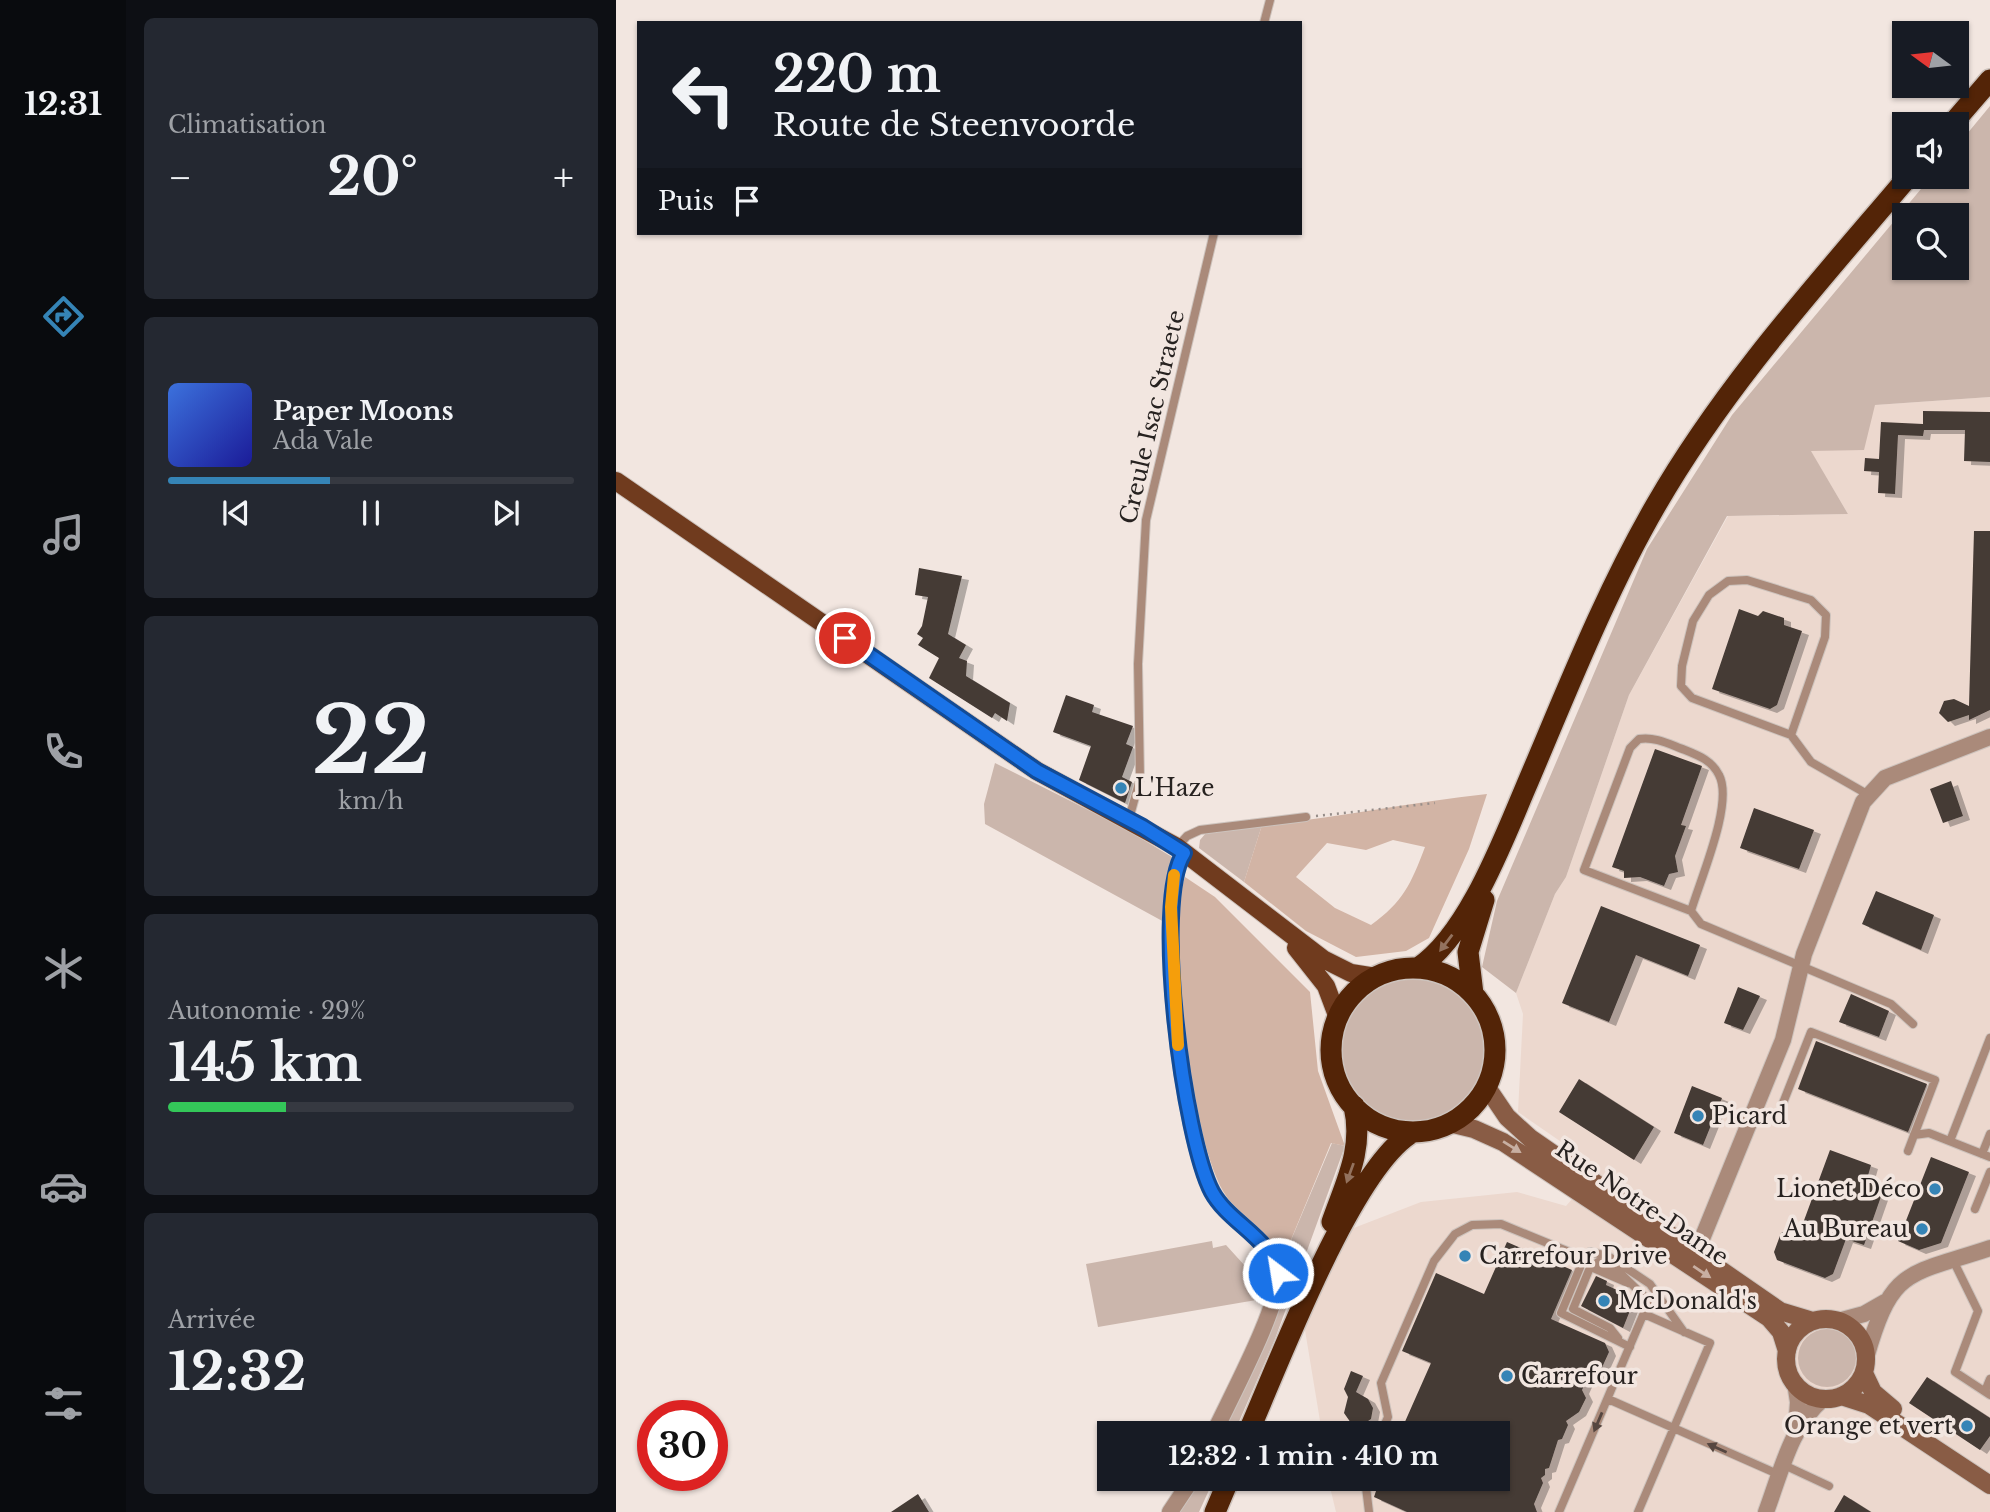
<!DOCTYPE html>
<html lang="fr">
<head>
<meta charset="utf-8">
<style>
  :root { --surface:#171b24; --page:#242831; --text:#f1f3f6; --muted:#9ea1a6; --line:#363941; --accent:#3584b6 }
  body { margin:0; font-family:"Libre Baskerville",serif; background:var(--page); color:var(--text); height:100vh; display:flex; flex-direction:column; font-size:26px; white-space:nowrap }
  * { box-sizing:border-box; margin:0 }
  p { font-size:23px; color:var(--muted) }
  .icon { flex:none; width:38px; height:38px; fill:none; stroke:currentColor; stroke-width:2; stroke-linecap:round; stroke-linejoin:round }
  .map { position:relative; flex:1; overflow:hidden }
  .side { display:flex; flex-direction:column; gap:18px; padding:18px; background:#0d0f14; width:490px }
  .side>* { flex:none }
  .guide { position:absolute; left:21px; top:21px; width:665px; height:214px; border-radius:0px; box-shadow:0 2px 5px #0004; background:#171b24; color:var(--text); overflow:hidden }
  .needle { width:46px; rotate:285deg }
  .tools { position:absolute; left:1276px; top:21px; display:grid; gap:14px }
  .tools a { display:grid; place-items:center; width:77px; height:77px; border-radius:0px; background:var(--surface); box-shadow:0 2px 5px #0004; font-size:35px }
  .speed { position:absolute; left:21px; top:1400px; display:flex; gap:14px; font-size:35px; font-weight:700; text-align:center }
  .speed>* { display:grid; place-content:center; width:91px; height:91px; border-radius:50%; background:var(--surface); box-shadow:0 2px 5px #0004; line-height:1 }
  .speed .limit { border:10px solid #d22; background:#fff; color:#111 }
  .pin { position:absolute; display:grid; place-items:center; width:60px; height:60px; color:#fff; margin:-30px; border:4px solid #fff; border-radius:50%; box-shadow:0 2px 7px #0007 }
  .me { position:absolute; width:77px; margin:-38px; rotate:329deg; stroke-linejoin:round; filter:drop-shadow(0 0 5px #0008) }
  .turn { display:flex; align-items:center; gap:24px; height:147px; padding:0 21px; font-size:32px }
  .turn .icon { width:91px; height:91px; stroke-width:2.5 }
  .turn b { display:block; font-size:49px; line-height:60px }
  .then { display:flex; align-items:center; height:66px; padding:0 21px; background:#0003; gap:14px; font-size:26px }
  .big { font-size:52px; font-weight:800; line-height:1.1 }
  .side .tile { flex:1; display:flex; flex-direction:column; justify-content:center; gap:10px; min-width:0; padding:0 24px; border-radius:10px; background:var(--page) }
  .side .dial { align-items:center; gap:0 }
  .dial b { font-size:91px; line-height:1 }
  .song { display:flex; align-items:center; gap:21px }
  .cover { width:84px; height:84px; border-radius:10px; background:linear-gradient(135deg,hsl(220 70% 55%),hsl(240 70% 35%)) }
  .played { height:7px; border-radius:4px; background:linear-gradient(90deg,var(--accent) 40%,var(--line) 40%) }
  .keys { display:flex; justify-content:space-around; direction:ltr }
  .heat { display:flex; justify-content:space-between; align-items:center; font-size:38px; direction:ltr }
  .charge { height:10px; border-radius:5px; background:linear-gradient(90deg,#34c759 29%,var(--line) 0) }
  .trip { position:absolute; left:481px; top:1421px; width:413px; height:70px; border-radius:0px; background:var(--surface); box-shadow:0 2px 5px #0004; font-weight:800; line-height:70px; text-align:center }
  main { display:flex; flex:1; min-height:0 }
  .menu { display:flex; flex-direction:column; width:126px; justify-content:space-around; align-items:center; background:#090b0e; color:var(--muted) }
  .menu .icon { width:49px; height:49px }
  .menu .active { color:var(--accent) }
  .menu b { font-size:32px; color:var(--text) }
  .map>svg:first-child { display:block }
</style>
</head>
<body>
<main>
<nav class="menu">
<b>12:31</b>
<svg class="icon active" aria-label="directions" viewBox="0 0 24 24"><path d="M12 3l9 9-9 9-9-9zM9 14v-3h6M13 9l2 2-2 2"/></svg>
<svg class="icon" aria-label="music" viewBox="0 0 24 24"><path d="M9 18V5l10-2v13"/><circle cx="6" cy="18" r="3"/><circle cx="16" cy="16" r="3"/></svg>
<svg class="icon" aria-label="phone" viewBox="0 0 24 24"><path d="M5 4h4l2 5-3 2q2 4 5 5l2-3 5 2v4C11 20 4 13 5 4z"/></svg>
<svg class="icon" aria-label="climate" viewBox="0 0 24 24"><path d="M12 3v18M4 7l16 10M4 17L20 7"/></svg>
<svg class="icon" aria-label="car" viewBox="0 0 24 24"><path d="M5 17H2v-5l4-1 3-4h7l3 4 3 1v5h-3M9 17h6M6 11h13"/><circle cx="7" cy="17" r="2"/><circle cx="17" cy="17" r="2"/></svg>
<svg class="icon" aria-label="filters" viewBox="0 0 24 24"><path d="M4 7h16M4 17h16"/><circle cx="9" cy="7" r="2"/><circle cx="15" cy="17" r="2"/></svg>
</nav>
<section class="side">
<div class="tile"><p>Climatisation</p>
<div class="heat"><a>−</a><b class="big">20°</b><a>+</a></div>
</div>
<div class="tile">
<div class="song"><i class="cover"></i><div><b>Paper Moons</b><p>Ada Vale</p></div></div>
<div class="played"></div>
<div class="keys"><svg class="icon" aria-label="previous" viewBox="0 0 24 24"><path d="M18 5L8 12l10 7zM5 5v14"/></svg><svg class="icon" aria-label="pause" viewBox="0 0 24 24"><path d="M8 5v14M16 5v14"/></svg><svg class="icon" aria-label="next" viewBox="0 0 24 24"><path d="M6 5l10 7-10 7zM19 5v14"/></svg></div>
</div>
<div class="tile dial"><b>22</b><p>km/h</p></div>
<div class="tile"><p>Autonomie · 29%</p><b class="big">145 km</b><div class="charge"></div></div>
<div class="tile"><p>Arrivée</p><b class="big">12:32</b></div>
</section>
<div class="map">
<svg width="1374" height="1512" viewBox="0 0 1374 1512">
  <defs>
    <filter id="shadow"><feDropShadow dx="7" dy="4" stdDeviation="0" flood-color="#0004"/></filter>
  </defs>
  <rect width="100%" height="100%" fill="#f2e6e0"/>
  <path fill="#ecd8ce" d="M 1374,397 L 1374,1512 L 720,1512 L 712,1479 L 882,1479 L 882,1433 L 706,1433 L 688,1324 L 730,1231 L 805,1202 L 901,1192 L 950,1206 L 983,1168 L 902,1112 L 907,1014 L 900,993 L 939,894 L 950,877 L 1013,695 L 1112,516 L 1232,514 L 1194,450 L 1259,405 Z"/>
  <path fill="#cbb6ac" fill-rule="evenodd" d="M 1374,106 L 1374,397 L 1259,405 L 1248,450 L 1195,451 L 1232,514 L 1111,516 L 1013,695 L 950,877 L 939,894 L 900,993 L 866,967 L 881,901 L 1031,549 L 1116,415 L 1315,177 L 1340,177 L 1341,146 ZM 1340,215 L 1340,268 L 1288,268 L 1288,215 Z
    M 379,763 L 506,827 L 556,857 L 549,900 L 550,923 L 369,824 L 368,804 Z
    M 646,825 L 628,882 L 583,848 L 584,840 L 590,833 Z
    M725 1050a72 72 0 1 1 144 0a72 72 0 1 1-144 0Z
    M 716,1143 L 729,1146 L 659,1339 L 618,1433 L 602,1433 L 667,1287 L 667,1259 Z
    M 596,1241 L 597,1248 L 610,1245 L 650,1289 L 652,1298 L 482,1327 L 470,1264 Z
    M1182 1358a29 29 0 1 1 58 0a29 29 0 1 1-58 0Z
    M 581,1479 L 598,1479 L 583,1512 L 563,1512 Z"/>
  <path fill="#d2b4a5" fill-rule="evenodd" d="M 871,794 L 853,849 L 813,938 L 790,951 L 740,957 L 690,931 L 628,882 L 646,825 C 722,818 795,802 871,794 ZM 777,840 L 809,847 C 795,884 787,902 755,925 L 719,908 L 680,877 L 711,843 L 750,850 Z
    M 569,877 L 599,897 L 694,992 L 702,1071 L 729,1146 L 715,1143 L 667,1259 C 651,1233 622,1217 607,1191 C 576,1137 546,934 569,877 Z"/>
  <path fill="#443a35" filter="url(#shadow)" d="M 1307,411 L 1374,412 L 1374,462 L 1348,461 L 1349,430 L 1308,430 L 1307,436 L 1282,435 L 1279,494 L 1262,493 L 1263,472 L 1248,471 L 1249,458 L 1263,459 L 1265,422 L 1307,424 Z
    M 1358,531 L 1374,531 L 1374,710 L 1353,720 L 1353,715 L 1332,722 L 1323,713 L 1328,701 L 1338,699 L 1353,706 Z
    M 303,568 L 346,576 L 332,634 L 350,645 L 343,658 L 351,661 L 350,676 L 394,703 L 391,721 L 379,713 L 376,718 L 313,678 L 323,658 L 302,645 L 307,638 L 301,634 L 306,626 L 312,597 L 299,595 Z
    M 1123,609 L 1142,616 L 1147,611 L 1168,618 L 1168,625 L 1186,631 L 1161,705 L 1154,709 L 1096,689 Z
    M 450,695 L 478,705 L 476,712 L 517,726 L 510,744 L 517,747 L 506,777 L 516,782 L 509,803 L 463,780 L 475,746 L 437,732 Z
    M 1039,749 L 1086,766 L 1065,825 L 1070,826 L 1059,856 L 1062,872 L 1053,874 L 1048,886 L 1024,877 L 1008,878 L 1008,871 L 996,867 Z
    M 1335,781 L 1347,816 L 1327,823 L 1314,789 Z
    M 1138,808 L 1198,830 L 1183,869 L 1124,848 Z
    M 1260,891 L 1318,915 L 1305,950 L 1246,924 Z
    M 985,906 L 1084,945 L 1072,976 L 1020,955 L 993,1022 L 946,1003 Z
    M 1122,987 L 1144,996 L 1127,1030 L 1108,1023 Z
    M 1235,994 L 1273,1011 L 1263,1037 L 1223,1022 Z
    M 1200,1041 L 1311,1084 L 1292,1132 L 1182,1089 Z
    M 963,1079 L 1038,1127 L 1018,1160 L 943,1112 Z
    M 1076,1086 L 1106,1098 L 1087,1145 L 1058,1133 Z
    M 1214,1150 L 1255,1165 L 1251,1179 L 1269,1185 L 1248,1245 L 1230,1239 L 1217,1274 L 1209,1278 L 1161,1260 L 1158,1252 L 1165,1233 L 1172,1230 L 1183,1234 Z
    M 1315,1157 L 1353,1172 L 1325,1243 L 1303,1250 L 1282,1241 Z
    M 891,1242 L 956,1270 L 935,1319 L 989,1343 L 993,1352 L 983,1374 L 971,1379 L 966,1390 L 970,1398 L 963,1412 L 950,1421 L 952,1425 L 946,1439 L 942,1440 L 933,1468 L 929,1469 L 929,1475 L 925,1478 L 927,1483 L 918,1504 L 921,1512 L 791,1512 L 758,1497 L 764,1479 L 882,1479 L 882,1433 L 784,1433 L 815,1363 L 786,1351 L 820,1273 L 868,1294 Z
    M 980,1276 L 991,1281 L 990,1285 L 1019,1298 L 1007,1328 L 965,1306 Z
    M 735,1371 L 747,1376 L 740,1392 L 752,1399 L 757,1408 L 755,1419 L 746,1425 L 735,1423 L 728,1413 L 732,1397 L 728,1389 Z
    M 1311,1377 L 1374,1418 L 1374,1436 L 1364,1450 L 1293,1403 Z
    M 302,1494 L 313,1512 L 275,1512 Z
    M 1228,1495 L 1255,1512 L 1218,1512 Z"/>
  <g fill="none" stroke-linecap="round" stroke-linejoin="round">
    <defs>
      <path id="lane" d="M 648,23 L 654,0
        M 1175,735 L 1076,698 L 1065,686 L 1066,666 L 1077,621 L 1093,595 L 1112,581 L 1131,580 L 1195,600 L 1210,615 L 1209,637 L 1175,735 L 1195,762 L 1251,794
        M 513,819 L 524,779 L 522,664 L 530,520 L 598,233
        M 561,847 L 571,836 L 584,830 L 690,817
        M 1075,911 C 1084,880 1118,803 1103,775 C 1096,761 1084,756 1069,750 C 1055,745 1039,736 1023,739 L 1014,748 L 968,870 L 1075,911 L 1085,924 L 1275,1004 L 1297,1024
        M 1167,1103 L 1195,1032 L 1319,1080 L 1292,1151
        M 1298,1135 L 1313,1133 L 1374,1157
        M 1334,1141 L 1374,1038
        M 1366,1154 L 1374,1134
        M 1359,1209 L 1374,1172
        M 1337,1260 L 1362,1311 L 1339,1372 L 1374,1395
        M 975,1267 L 1012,1283
        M 1014,1347 L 945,1313 L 968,1258 L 974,1252 L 992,1256 L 1034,1284 L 1068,1332
        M 1369,1391 L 1374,1379
        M 992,1399 L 1164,1475
        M 765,1433 L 772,1417 L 765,1383 L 818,1261 L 839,1234 L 856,1225 L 885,1224 L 968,1258
        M 1168,1465 L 1213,1486
        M 749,1479 L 753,1512
        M 943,1512 L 1033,1301 L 1001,1270 L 982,1262 L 973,1270 L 957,1309 L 994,1328 L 1002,1338
        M 1022,1512 L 1094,1343 L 1028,1314"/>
      <path id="street" d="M 568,853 C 536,901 568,1138 596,1191 C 610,1219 658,1242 662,1272 C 666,1303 613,1400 598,1433
        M 1081,1251 L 1167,1040 L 1188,954 L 1247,802 L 1269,778 L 1374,737
        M 1222,1321 L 1248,1314 L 1269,1302
        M 1250,1358 C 1276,1267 1290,1276 1374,1248
        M 1179,1383 L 1182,1402 L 1180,1429
        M 554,1512 L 576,1479
        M 1150,1512 C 1164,1475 1175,1425 1207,1399"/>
      <path id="secondary" d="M 870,1086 L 891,1117 L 914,1138 L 1164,1311 L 1197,1321
        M 833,1123 L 858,1129 L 887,1142 L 1153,1318 L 1165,1332 L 1171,1351
        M1170 1359a40 40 0 1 1 80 0a40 40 0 1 1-80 0Z
        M 1248,1373 L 1257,1392 L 1277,1409
        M 1225,1396 L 1253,1405 L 1374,1485"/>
      <path id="primary" d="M 0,481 L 421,771 L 561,847 L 707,959 L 735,973 L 760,977
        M 680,948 L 710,986 L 722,1018"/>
      <path id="highway" d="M 1336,124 L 1374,80
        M 802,968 C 851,936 886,843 909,789 C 950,693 988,595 1040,505 C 1109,385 1203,282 1292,177
        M715 1050a82 82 0 1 1 164 0a82 82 0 1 1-164 0Z
        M 857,994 L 852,952 L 868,900
        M 716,1222 C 730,1182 748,1149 738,1106
        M 632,1433 C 663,1363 736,1167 797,1132
        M 599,1512 L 613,1479"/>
    </defs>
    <use href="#lane" stroke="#cdc3bd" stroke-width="10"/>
    <use href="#street" stroke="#cdc3bd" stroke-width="18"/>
    <use href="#secondary" stroke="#cdc3bd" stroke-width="20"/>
    <use href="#primary" stroke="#cdc3bd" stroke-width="20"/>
    <use href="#highway" stroke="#cdc3bd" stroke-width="24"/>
    <path stroke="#968d89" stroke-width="2.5" stroke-dasharray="2 5" stroke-linecap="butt" d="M 700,816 L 819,803"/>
    <use href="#lane" stroke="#aa8a7a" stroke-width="8"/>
    <use href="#street" stroke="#aa8a7a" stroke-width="16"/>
    <use href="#secondary" stroke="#895c45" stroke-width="18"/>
    <use href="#primary" stroke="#703b1e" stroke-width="18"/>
    <use href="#highway" stroke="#532407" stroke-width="21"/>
  </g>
  <defs><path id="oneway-solid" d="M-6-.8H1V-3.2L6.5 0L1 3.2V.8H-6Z" transform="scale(1.75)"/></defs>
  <g fill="#93725e">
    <use href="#oneway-solid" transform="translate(830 943) rotate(127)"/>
    <use href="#oneway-solid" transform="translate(734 1173) rotate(110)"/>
  </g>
  <g fill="#c8afa2">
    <use href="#oneway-solid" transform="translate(896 1147) rotate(32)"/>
    <use href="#oneway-solid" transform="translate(1086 1272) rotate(34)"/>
  </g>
  <g fill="#554640">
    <use href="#oneway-solid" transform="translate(982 1422) rotate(113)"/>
    <use href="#oneway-solid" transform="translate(1101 1448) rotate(-156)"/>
  </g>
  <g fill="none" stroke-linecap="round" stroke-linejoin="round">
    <defs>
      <path id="route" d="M 229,638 L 421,771 L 527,827 L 568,853 C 536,902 568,1139 596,1192 C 613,1223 655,1238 662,1273"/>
    </defs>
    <use href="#route" stroke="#114b97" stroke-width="18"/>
    <use href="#route" stroke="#1a73e8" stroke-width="12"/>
    <path stroke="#f59e0b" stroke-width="12" d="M 558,875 L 555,907 L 562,1045"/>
  </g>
  <g fill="#3584b6" stroke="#f2e6e0" stroke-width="2.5">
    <circle cx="505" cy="788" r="7"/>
    <circle cx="1082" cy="1116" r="7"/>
    <circle cx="1319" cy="1189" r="7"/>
    <circle cx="1306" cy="1229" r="7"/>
    <circle cx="849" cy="1256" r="7"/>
    <circle cx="988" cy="1301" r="7"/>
    <circle cx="891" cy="1376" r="7"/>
    <circle cx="1351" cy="1426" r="7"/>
  </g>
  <g text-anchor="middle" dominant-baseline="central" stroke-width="7" stroke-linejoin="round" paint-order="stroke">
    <g font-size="23" fill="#272220" stroke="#f2e6e0">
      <text transform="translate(536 417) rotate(-77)">Creule Isac Straete</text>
      <text transform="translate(1026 1203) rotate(34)">Rue Notre-Dame</text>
    </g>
    <g font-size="23" fill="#272220" stroke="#f2e6e0" text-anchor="start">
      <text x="519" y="788">L'Haze</text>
      <text x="1096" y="1116">Picard</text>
      <text x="1305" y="1189" text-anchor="end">Lionet Déco</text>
      <text x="1292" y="1229" text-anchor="end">Au Bureau</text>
      <text x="863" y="1256">Carrefour Drive</text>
      <text x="1002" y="1301">McDonald's</text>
      <text x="905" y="1376">Carrefour</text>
      <text x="1337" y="1426" text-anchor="end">Orange et vert</text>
    </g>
  </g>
</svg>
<div class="tools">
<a><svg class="needle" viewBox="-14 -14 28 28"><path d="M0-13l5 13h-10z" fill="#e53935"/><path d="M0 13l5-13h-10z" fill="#9ea1a6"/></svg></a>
<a><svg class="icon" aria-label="sound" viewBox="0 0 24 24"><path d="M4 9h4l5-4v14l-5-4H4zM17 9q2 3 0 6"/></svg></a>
<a><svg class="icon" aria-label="search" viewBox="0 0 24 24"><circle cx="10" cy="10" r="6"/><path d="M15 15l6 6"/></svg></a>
</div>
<div class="speed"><div class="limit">30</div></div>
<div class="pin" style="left:229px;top:638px;background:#d93025"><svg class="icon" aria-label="arrive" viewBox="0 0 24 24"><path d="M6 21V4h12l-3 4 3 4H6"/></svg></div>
<svg class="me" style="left:662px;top:1273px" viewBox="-20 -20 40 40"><circle r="17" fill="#1a73e8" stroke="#fff" stroke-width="3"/><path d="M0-11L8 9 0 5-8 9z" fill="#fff"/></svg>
<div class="trip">12:32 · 1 min · 410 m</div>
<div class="guide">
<div class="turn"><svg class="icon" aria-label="left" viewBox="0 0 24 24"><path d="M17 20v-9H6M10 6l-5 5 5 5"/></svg><div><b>220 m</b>Route de Steenvoorde</div></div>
<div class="then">Puis<svg class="icon" aria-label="arrive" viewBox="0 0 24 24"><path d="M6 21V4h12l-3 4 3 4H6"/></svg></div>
</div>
</div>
</main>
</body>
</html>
